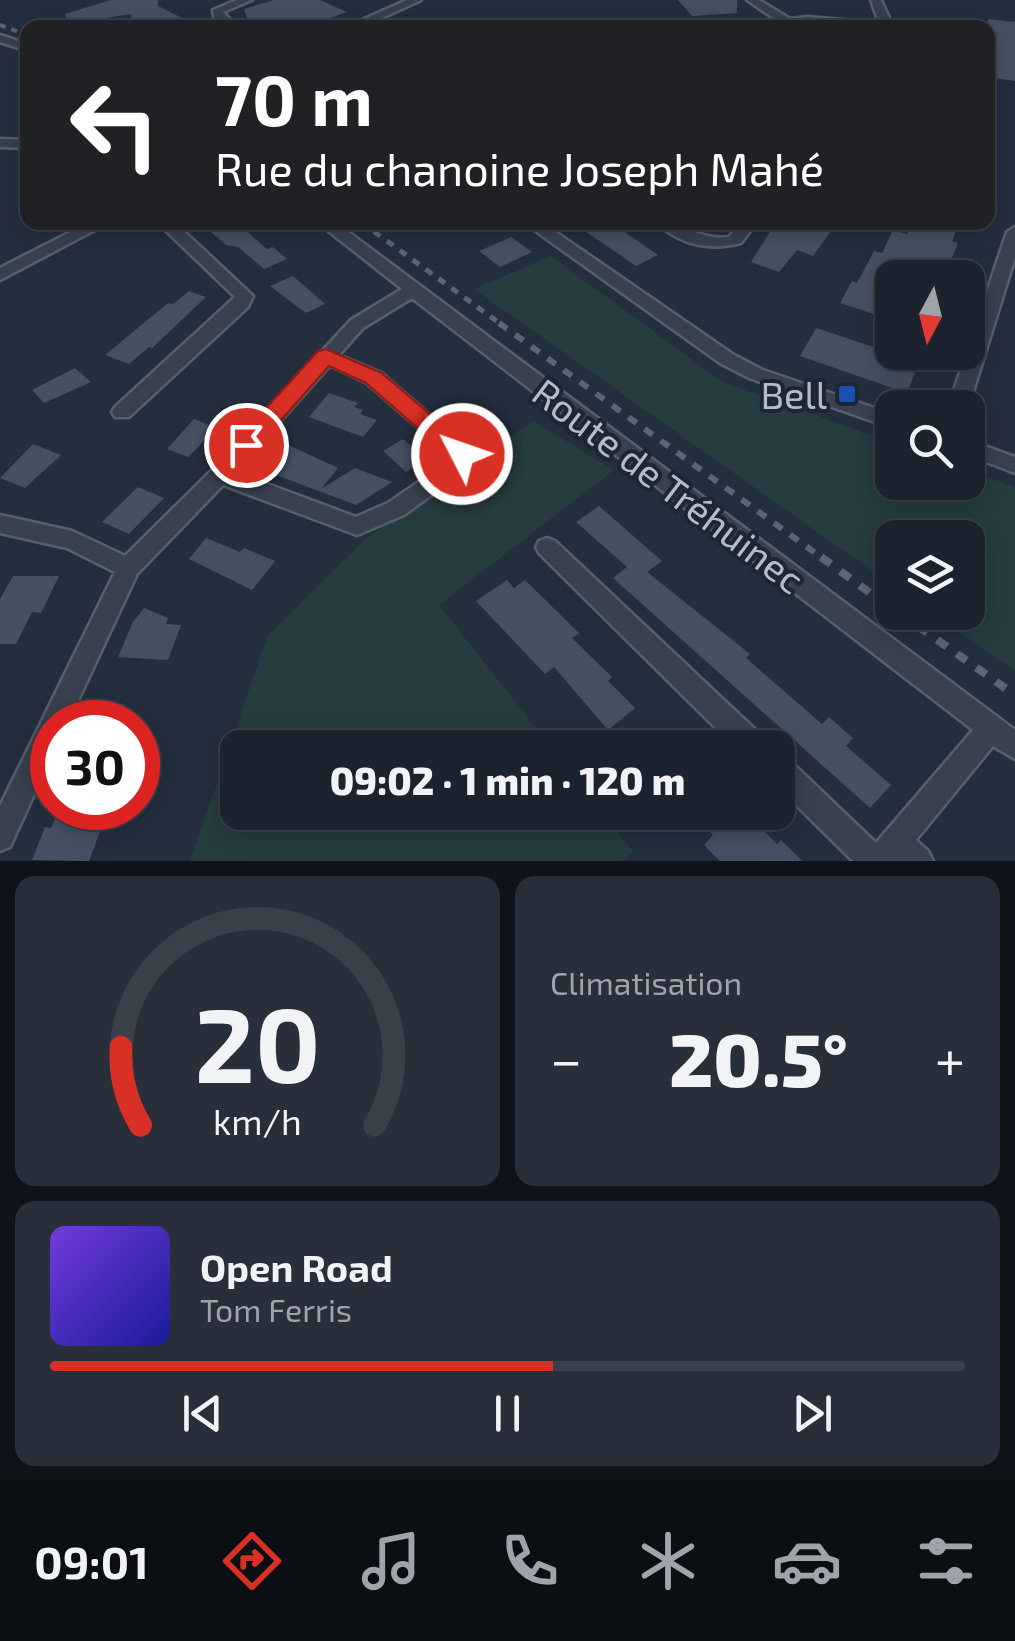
<!DOCTYPE html>
<html lang="fr">
<head>
<meta charset="utf-8">
<style>
  :root { --surface:#1b232e; --page:#282f3a; --text:#f1f3f6; --muted:#a0a4aa; --line:#39404a; --accent:#d93025 }
  body { margin:0; font-family:"Exo 2",sans-serif; background:var(--page); color:var(--text); height:100vh; display:flex; flex-direction:column; font-size:38px; white-space:nowrap }
  * { box-sizing:border-box; margin:0 }
  p { font-size:32px; color:var(--muted) }
  .icon { flex:none; width:55px; height:55px; fill:none; stroke:currentColor; stroke-width:2; stroke-linecap:round; stroke-linejoin:round }
  .map { position:relative; height:861px; overflow:hidden }
  .drawer { display:flex; flex-direction:column; gap:15px; padding:15px; background:#0f1319; flex:1 }
  .drawer>* { flex:none }
  .banner { position:absolute; left:20px; top:20px; width:975px; height:210px; border-radius:20px; box-shadow:0 5px 25px #0003,0 0 0 2px var(--line); background:#202124; color:#fff; overflow:hidden }
  .needle { width:65px; rotate:187deg }
  .fabs { position:absolute; left:875px; top:260px; display:grid; gap:20px }
  .fabs a { display:grid; place-items:center; width:110px; height:110px; border-radius:20px; background:var(--surface); box-shadow:0 5px 25px #0003,0 0 0 2px var(--line); font-size:50px }
  .speed { position:absolute; left:30px; top:700px; display:flex; gap:20px; font-size:50px; font-weight:700; text-align:center }
  .speed>* { display:grid; place-content:center; width:130px; height:130px; border-radius:50%; background:var(--surface); box-shadow:0 5px 25px #0003,0 0 0 2px var(--line); line-height:1 }
  .speed .limit { border:15px solid #d22; background:#fff; color:#111 }
  .pin { position:absolute; display:grid; place-items:center; width:85px; height:85px; color:#fff; margin:-42px; border:5px solid #fff; border-radius:50%; box-shadow:0 2px 10px #0007 }
  .me { position:absolute; width:110px; margin:-55px; rotate:311deg; stroke-linejoin:round; filter:drop-shadow(0 0 8px #0008) }
  .turn { display:flex; align-items:center; gap:35px; height:210px; padding:0 30px; font-size:45px }
  .turn .icon { width:130px; height:130px; stroke-width:2.5 }
  .turn b { display:block; font-size:70px; line-height:85px }
  .big { font-size:75px; font-weight:800; line-height:1.1 }
  .drawer .card { flex:1; display:flex; flex-direction:column; justify-content:center; gap:15px; min-width:0; padding:0 35px; border-radius:20px; background:var(--page) }
  .drawer .dial { align-items:center; gap:0 }
  .dial svg { height:260px; overflow:visible; fill:none; stroke:var(--line); stroke-width:7; stroke-linecap:round; text-anchor:middle }
  .dial text { fill:var(--text); stroke:none }
  .song { display:flex; align-items:center; gap:30px }
  .cover { width:120px; height:120px; border-radius:15px; background:linear-gradient(135deg,hsl(260 70% 55%),hsl(240 70% 35%)) }
  .played { height:10px; border-radius:5px; background:linear-gradient(90deg,var(--accent) 55%,var(--line) 55%) }
  .keys { display:flex; justify-content:space-around; direction:ltr }
  .heat { display:flex; justify-content:space-between; align-items:center; font-size:55px; direction:ltr }
  .drawer .tiles { flex:1; display:grid; gap:15px; grid-template-columns:1fr 1fr }
  .card:last-child { grid-column:span 2 }
  .trip { position:absolute; left:220px; top:730px; width:575px; height:100px; border-radius:20px; background:var(--surface); box-shadow:0 5px 25px #0003,0 0 0 2px var(--line); font-weight:800; line-height:100px; text-align:center }
  .menu { display:flex; height:160px; justify-content:space-around; align-items:center; background:#0b0e12; color:var(--muted) }
  .menu .icon { width:70px; height:70px }
  .menu .active { color:var(--accent) }
  .menu b { font-size:45px; color:var(--text) }
  .map>svg:first-child { display:block }
</style>
</head>
<body>
<div class="map">
<svg width="1015" height="861" viewBox="0 0 1015 861">
  <rect width="100%" height="100%" fill="#242f3e"/>
  <path fill="#263c3f" d="M 551,256 L 721,381 L 892,443 L 892,482 L 968,482 L 968,470 L 1015,487 L 1015,671 L 932,613 L 968,612 L 968,538 L 892,538 L 892,585 L 474,289 Z
    M 533,421 L 614,470 L 439,605 L 551,747 L 238,748 L 238,812 L 602,813 L 633,851 L 622,861 L 190,861 L 268,635 L 366,539 Z"/>
  <path fill="#455162" d="M 111,0 L 158,0 L 158,6 L 202,28 L 133,28 L 131,14 L 68,24 L 65,14 Z
    M 274,0 L 320,0 L 347,12 L 303,28 L 250,28 L 244,9 Z
    M 678,0 L 737,0 L 737,13 L 692,16 Z
    M 988,19 L 1015,22 L 1015,81 L 988,77 Z
    M 208,222 L 236,222 L 267,249 L 273,247 L 287,259 L 264,269 L 238,247 L 226,245 L 210,231 L 215,229 Z
    M 572,222 L 610,222 L 658,255 L 636,266 Z
    M 776,222 L 819,222 L 834,227 L 813,256 L 797,250 L 779,272 L 751,262 Z
    M 915,222 L 956,231 L 952,241 L 958,243 L 944,278 L 892,278 L 892,320 L 840,303 L 852,281 L 857,283 L 874,251 L 882,253 L 893,230 L 907,234 Z
    M 511,237 L 532,252 L 500,267 L 479,251 Z
    M 293,276 L 307,288 L 325,304 L 306,313 L 270,286 Z
    M 189,291 L 206,297 L 152,348 L 149,347 L 129,364 L 105,355 L 168,303 L 173,304 Z
    M 816,328 L 919,362 L 907,393 L 800,356 Z
    M 75,368 L 91,382 L 44,403 L 32,390 Z
    M 329,393 L 358,403 L 354,407 L 363,410 L 360,414 L 377,420 L 363,437 L 309,417 Z
    M 194,419 L 214,427 L 205,440 L 188,457 L 167,449 Z
    M 403,439 L 426,459 L 406,472 L 383,451 Z
    M 33,444 L 61,455 L 25,488 L 0,478 Z
    M 286,444 L 338,468 L 321,489 L 355,468 L 392,482 L 356,505 L 263,470 Z
    M 138,487 L 164,498 L 129,534 L 102,522 Z
    M 599,506 L 662,561 L 647,572 L 750,654 L 746,658 L 822,724 L 829,717 L 853,738 L 846,746 L 891,785 L 870,808 L 613,578 L 627,567 L 576,522 Z
    M 206,538 L 240,552 L 244,548 L 275,561 L 252,590 L 189,559 Z
    M 13,576 L 59,576 L 41,613 L 32,612 L 16,644 L 0,644 L 0,599 Z
    M 507,580 L 514,588 L 525,580 L 579,633 L 572,638 L 612,677 L 608,681 L 635,708 L 608,730 L 554,667 L 545,674 L 476,601 Z
    M 144,608 L 168,618 L 166,624 L 181,625 L 168,660 L 118,657 L 133,622 Z
    M 60,808 L 109,808 L 89,861 L 32,860 L 45,827 L 51,828 Z
    M 692,812 L 745,812 L 777,844 L 781,840 L 802,861 L 720,861 L 704,845 L 713,835 Z"/>
  <g fill="none" stroke-linecap="round" stroke-linejoin="round">
    <defs>
      <path id="minor" d="M 237,0 L 252,0 L 223,12 L 238,28 L 225,28 L 214,18 L 213,10 Z
        M 407,0 L 421,0 L 360,28 L 344,28 Z
        M 747,0 L 759,0 L 790,19 L 807,17 L 879,23 L 871,0 L 881,0 L 893,27 L 807,23 L 764,28 L 779,22 Z
        M 0,35 L 28,44 L 28,51 L 0,42 Z
        M 0,139 L 28,140 L 28,148 L 0,147 Z
        M 90,222 L 110,222 L 0,280 L 0,268 Z
        M 157,222 L 174,222 L 253,296 L 248,307 L 129,417 L 115,417 L 112,412 L 115,407 L 235,297 Z
        M 317,222 L 335,222 L 1015,730 L 1015,759 L 993,746 L 916,840 L 928,851 L 933,861 L 853,861 L 778,787 L 778,756 L 788,759 L 876,843 L 973,730 L 412,298 L 363,328 L 339,355 L 381,373 L 469,449 L 472,454 L 467,469 L 404,515 L 357,535 L 223,485 L 137,574 L 68,722 L 52,722 L 52,755 L 10,847 L 0,851 L 0,806 L 115,572 L 67,548 L 0,533 L 0,515 L 72,531 L 125,556 L 213,469 L 351,320 L 402,289 ZM 330,365 L 367,383 L 451,456 L 450,460 L 388,503 L 356,517 L 235,472 Z
        M 523,222 L 541,222 L 734,355 L 763,370 L 892,414 L 892,428 L 749,378 L 720,363 Z
        M 656,222 C 683,222 701,241 729,237 L 741,222 L 757,222 L 741,243 C 709,251 680,245 656,222 Z
        M 1015,227 L 1015,257 L 968,408 L 948,408 L 1007,232 Z
        M 968,440 L 1015,457 L 1015,473 L 968,455 Z
        M 547,538 L 555,541 L 765,739 L 768,748 L 736,748 L 539,553 L 536,547 L 539,541 Z"/>
    </defs>
    <use href="#minor" stroke="#565f6c" stroke-width="5"/>
    <use href="#minor" fill="#38414e" fill-rule="evenodd"/>
    <path stroke="#5a6575" stroke-width="4" stroke-dasharray="6 6" stroke-linecap="butt" d="M 0,25 L 28,35"/>
    <path stroke="#5a6575" stroke-width="5" stroke-dasharray="8 8" stroke-linecap="butt" d="M 361,222 L 502,325"/>
    <path stroke="#5a6575" stroke-width="6" stroke-dasharray="10 10" stroke-linecap="butt" d="M 499,323 L 825,560"/>
    <path stroke="#5a6575" stroke-width="8" stroke-dasharray="12 12" stroke-linecap="butt" d="M 821,557 L 892,609
      M 898,612 L 1015,695"/>
  </g>
  <path fill="#d93025" stroke="#8d1f18" stroke-width="2.5" d="M 326,349 L 382,373 L 470,448 L 473,454 L 470,460 L 454,460 L 366,383 L 329,366 L 254,451 L 238,451 L 234,445 L 238,439 L 318,351 Z"/>
  <rect fill="#1a4fb4" stroke="#1d2633" stroke-width="4" x="837" y="384" width="20" height="20" rx="5"/>
  <g text-anchor="middle" dominant-baseline="central" stroke-width="8" stroke-linejoin="round" paint-order="stroke">
    <g font-size="38" fill="#b4bcc9" stroke="#1d2633" text-anchor="end">
      <text x="827" y="394">Bell</text>
    </g>
    <g font-size="38" fill="#b4bcc9" stroke="#1d2633">
      <text transform="translate(669 485) rotate(37)">Route de Tréhuinec</text>
    </g>
  </g>
</svg>
<div class="fabs">
<a><svg class="needle" viewBox="-14 -14 28 28"><path d="M0-13l5 13h-10z" fill="#e53935"/><path d="M0 13l5-13h-10z" fill="#a0a4aa"/></svg></a>
<a><svg class="icon" aria-label="search" viewBox="0 0 24 24"><circle cx="10" cy="10" r="6"/><path d="M15 15l6 6"/></svg></a>
<a><svg class="icon" aria-label="layers" viewBox="0 0 24 24"><path d="M12 4l9 5-9 5-9-5zM3 14l9 5 9-5"/></svg></a>
</div>
<div class="speed"><div class="limit">30</div></div>
<div class="pin" style="left:246px;top:445px;background:#d93025"><svg class="icon" aria-label="arrive" viewBox="0 0 24 24"><path d="M6 21V4h12l-3 4 3 4H6"/></svg></div>
<svg class="me" style="left:462px;top:454px" viewBox="-20 -20 40 40"><circle r="17" fill="#d93025" stroke="#fff" stroke-width="3"/><path d="M0-11L8 9 0 5-8 9z" fill="#fff"/></svg>
<div class="trip">09:02 · 1 min · 120 m</div>
<div class="banner">
<div class="turn"><svg class="icon" aria-label="left" viewBox="0 0 24 24"><path d="M17 20v-9H6M10 6l-5 5 5 5"/></svg><div><b>70 m</b>Rue du chanoine Joseph Mahé</div></div>
</div>
</div>
<section class="drawer">
<div class="tiles">
<div class="card dial"><svg viewBox="0 0 100 80">
<path d="M14 69A42 42 0 1 1 86 69"/>
<path d="M14 69A42 42 0 0 1 8 45" stroke="#d93025"/>
<text x="50" y="56" font-size="32" font-weight="700">20</text>
<text x="50" y="72" font-size="11">km/h</text>
</svg></div>
<div class="card"><p>Climatisation</p>
<div class="heat"><a>−</a><b class="big">20.5°</b><a>+</a></div>
</div>
<div class="card">
<div class="song"><i class="cover"></i><div><b>Open Road</b><p>Tom Ferris</p></div></div>
<div class="played"></div>
<div class="keys"><svg class="icon" aria-label="previous" viewBox="0 0 24 24"><path d="M18 5L8 12l10 7zM5 5v14"/></svg><svg class="icon" aria-label="pause" viewBox="0 0 24 24"><path d="M8 5v14M16 5v14"/></svg><svg class="icon" aria-label="next" viewBox="0 0 24 24"><path d="M6 5l10 7-10 7zM19 5v14"/></svg></div>
</div>
</div>
</section>
<nav class="menu">
<b>09:01</b>
<svg class="icon active" aria-label="directions" viewBox="0 0 24 24"><path d="M12 3l9 9-9 9-9-9zM9 14v-3h6M13 9l2 2-2 2"/></svg>
<svg class="icon" aria-label="music" viewBox="0 0 24 24"><path d="M9 18V5l10-2v13"/><circle cx="6" cy="18" r="3"/><circle cx="16" cy="16" r="3"/></svg>
<svg class="icon" aria-label="phone" viewBox="0 0 24 24"><path d="M5 4h4l2 5-3 2q2 4 5 5l2-3 5 2v4C11 20 4 13 5 4z"/></svg>
<svg class="icon" aria-label="climate" viewBox="0 0 24 24"><path d="M12 3v18M4 7l16 10M4 17L20 7"/></svg>
<svg class="icon" aria-label="car" viewBox="0 0 24 24"><path d="M5 17H2v-5l4-1 3-4h7l3 4 3 1v5h-3M9 17h6M6 11h13"/><circle cx="7" cy="17" r="2"/><circle cx="17" cy="17" r="2"/></svg>
<svg class="icon" aria-label="filters" viewBox="0 0 24 24"><path d="M4 7h16M4 17h16"/><circle cx="9" cy="7" r="2"/><circle cx="15" cy="17" r="2"/></svg>
</nav>
</body>
</html>
